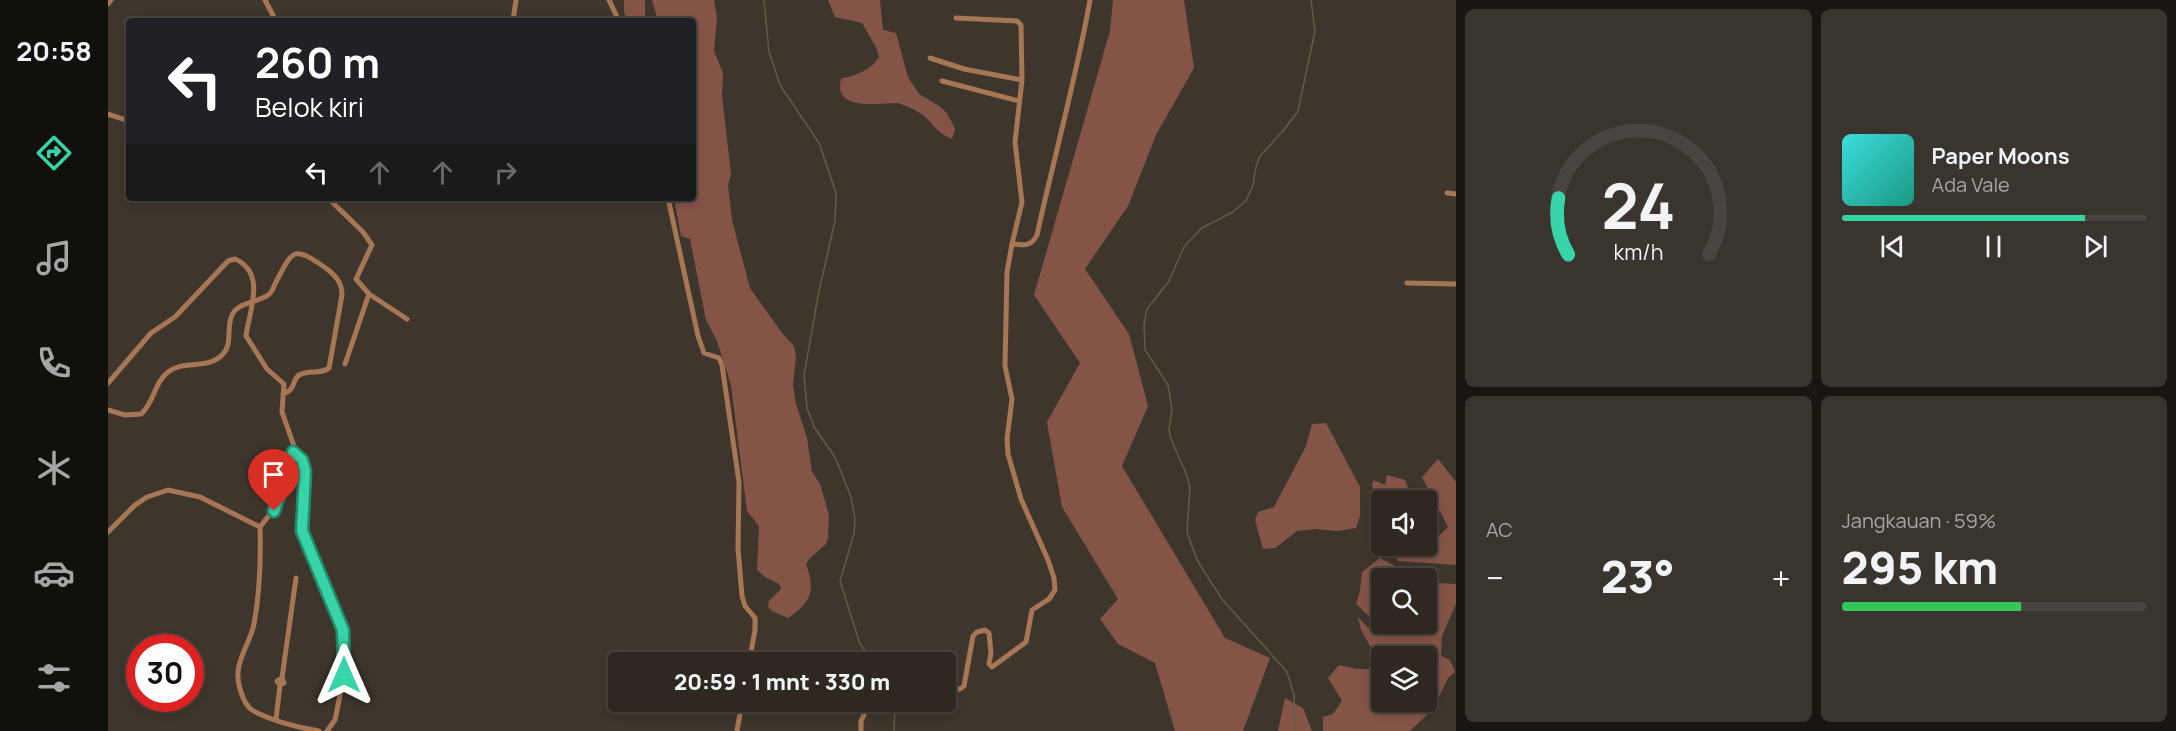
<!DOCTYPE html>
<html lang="id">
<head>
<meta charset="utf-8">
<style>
  :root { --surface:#2e2821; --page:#3a342e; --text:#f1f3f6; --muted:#a7a6a5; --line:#49443f; --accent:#36d4a7 }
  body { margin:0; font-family:Manrope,sans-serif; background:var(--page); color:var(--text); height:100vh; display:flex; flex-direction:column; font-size:22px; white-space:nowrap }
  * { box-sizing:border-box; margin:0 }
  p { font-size:20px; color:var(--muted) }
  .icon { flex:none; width:33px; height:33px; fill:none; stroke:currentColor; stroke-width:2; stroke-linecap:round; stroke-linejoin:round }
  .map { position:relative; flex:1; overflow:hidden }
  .drawer { display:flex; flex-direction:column; gap:9px; padding:9px; background:#191612; width:720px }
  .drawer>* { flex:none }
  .hud { position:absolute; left:18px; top:18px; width:570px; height:183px; border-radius:6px; box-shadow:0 3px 9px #0003,0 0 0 2px var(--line); background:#202124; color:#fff; overflow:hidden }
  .controls { position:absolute; left:1263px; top:490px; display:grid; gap:12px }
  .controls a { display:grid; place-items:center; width:66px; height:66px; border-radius:6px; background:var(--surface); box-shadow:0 3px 9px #0003,0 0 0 2px var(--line); font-size:30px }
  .speed { position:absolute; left:18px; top:634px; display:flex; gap:12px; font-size:30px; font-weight:700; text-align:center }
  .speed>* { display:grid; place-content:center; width:78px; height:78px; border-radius:50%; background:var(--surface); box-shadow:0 3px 9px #0003,0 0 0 2px var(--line); line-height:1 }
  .speed .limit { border:9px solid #d22; background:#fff; color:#111 }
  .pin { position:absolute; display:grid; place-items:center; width:51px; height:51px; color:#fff; margin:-62px -26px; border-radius:50% 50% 50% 0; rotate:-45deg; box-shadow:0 0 6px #0007 }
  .pin .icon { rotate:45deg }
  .me { position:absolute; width:66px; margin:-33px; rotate:0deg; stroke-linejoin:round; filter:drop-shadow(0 0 4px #0008) }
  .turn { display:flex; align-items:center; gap:21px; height:126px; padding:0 30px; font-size:27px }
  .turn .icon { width:78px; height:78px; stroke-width:2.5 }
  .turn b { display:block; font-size:42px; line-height:51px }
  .lanes { display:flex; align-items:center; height:57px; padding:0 30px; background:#0003; justify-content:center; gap:30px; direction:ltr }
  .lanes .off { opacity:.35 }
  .big { font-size:45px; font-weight:800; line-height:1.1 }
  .drawer .card { flex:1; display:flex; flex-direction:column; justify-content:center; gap:9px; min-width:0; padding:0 21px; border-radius:9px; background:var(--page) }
  .drawer .dial { align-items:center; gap:0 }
  .dial svg { height:156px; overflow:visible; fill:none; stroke:var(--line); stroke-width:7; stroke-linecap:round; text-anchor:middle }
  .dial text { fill:var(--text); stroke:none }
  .song { display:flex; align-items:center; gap:18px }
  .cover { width:72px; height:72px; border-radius:9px; background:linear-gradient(135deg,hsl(180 70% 55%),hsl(170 70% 35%)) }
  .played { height:6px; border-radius:3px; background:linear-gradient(90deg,var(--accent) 80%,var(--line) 80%) }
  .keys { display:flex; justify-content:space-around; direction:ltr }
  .heat { display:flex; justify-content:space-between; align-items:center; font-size:33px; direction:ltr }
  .charge { height:9px; border-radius:4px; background:linear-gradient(90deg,#34c759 59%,var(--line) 0) }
  .drawer .tiles { flex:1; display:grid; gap:9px; grid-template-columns:repeat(2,1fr) }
  .trip { position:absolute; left:500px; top:652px; width:348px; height:60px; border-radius:6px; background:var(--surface); box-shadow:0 3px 9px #0003,0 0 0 2px var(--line); font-weight:800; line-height:60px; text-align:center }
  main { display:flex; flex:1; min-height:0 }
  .tabs { display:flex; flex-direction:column; width:108px; justify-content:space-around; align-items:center; background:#12100d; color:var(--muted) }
  .tabs .icon { width:42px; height:42px }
  .tabs .active { color:var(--accent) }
  .tabs b { font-size:27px; color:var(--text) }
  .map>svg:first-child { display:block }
</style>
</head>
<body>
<main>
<nav class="tabs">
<b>20:58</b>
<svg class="icon active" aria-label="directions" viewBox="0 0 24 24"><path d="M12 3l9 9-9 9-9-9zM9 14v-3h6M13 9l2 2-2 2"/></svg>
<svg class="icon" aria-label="music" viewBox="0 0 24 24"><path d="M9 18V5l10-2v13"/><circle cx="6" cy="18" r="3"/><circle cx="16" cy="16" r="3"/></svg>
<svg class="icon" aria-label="phone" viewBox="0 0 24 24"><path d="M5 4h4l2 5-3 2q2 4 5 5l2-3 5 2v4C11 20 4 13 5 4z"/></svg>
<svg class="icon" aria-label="climate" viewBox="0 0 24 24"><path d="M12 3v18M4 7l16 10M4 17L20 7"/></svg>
<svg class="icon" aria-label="car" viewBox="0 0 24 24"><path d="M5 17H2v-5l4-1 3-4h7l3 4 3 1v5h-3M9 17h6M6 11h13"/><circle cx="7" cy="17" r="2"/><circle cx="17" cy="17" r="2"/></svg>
<svg class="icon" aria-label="filters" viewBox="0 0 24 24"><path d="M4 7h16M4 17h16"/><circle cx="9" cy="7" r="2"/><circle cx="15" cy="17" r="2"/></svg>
</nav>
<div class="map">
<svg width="1348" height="731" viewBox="0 0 1348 731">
  <rect width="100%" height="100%" fill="#3e362c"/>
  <path fill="#845447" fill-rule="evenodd" d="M 516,0 L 537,0 L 537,21 L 519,21 L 516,12 Z
    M 544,0 L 606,0 L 609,17 L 606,51 L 615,73 L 614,96 L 623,174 L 620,185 L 624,220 L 642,288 L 674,333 L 686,346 L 688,357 L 685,385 L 688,404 L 699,438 L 704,472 L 712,484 L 721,515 L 720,539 L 718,544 L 701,559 L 698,564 C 708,591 703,603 680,618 L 664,611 L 660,607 L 661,601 L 673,589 L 671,584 L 657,577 L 649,570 L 651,526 L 639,511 L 623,385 L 609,341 L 598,320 L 582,239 L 573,236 L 566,198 L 585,198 L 585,21 L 550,21 Z
    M 720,0 L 772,0 L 775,30 L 788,33 L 800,77 L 811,94 L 831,106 L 839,113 L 847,129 L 844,139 C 831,134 826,125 817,117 C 809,110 799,106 790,103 C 771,103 725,112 733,79 C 747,75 763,71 771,57 L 768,47 L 754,23 L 727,17 Z
    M 1005,0 L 1076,0 L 1086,68 L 1048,135 L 1020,206 L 977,269 L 1021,334 L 1040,406 L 1014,466 L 1117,638 L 1162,658 L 1135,731 L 1067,731 L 1047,663 L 1010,644 L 992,619 L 1010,599 L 954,507 L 939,422 L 972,363 L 926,295 L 1002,31 Z
    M 1218,423 L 1252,487 L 1252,516 L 1248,528 L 1229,531 L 1209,529 L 1189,531 L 1167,548 L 1155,549 L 1147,520 L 1150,512 L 1166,507 L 1198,446 L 1204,424 Z
    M 1330,459 L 1348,482 L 1348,565 L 1290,561 L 1285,546 L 1318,546 L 1319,532 L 1331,536 L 1340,527 L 1314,477 Z
    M 1279,475 L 1297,480 L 1305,501 L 1274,501 L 1273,514 L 1264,485 L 1265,480 L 1277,485 Z
    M 1272,558 L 1287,566 L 1308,571 L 1330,583 L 1348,584 L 1348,604 L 1334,636 L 1333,656 L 1342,660 L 1347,672 L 1340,678 L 1325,709 L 1302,731 L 1215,731 L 1215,717 L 1225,714 L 1234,701 L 1220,678 L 1231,665 L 1249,669 L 1264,669 L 1267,655 L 1253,630 L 1250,617 L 1268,636 L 1264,628 L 1263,618 L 1248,604 L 1252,591 L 1254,572 ZM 1274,579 L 1318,579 L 1318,624 L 1274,624 ZM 1274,657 L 1318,657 L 1318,702 L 1274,702 Z
    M 1177,698 L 1195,708 L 1204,731 L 1170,731 Z"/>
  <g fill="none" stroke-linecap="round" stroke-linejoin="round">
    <path stroke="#5e5e48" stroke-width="1.5" d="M 656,0 L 661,52 L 672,85 L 711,143 L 728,193 L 727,221 L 711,291 L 696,375 L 699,408 L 706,427 L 727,457 L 743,497 L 747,519 L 746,534 L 732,581 L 752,644 L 767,663
      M 786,731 L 787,702
      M 1187,731 L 1186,695 L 1179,672 L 1113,598 L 1089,560 L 1079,532 L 1082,488 L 1079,476 L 1063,439 L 1061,430 L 1064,409 L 1060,385 L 1037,350 L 1036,324 L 1039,309 L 1061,281 L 1076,247 L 1094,228 L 1125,212 L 1138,201 L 1145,185 L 1148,167 L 1152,156 L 1175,131 L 1190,111 L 1207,31 L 1203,0"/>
    <path stroke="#a77654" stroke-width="5" d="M 157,0 L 168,21
      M 501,0 L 511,21
      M 0,4 L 3,0
      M 848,18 L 909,21 L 913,25 L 914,80 L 907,142 L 914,202 L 904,244
      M 405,21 L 408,0
      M 822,58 L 856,69 L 914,80
      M 834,81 L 911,101
      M 0,114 L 21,121
      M 1339,193 L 1348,194
      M 220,198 L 255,232 L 264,245 L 248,279 L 261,294
      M 560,198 L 590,336 L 596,353 L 611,358 L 614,365 L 631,482 L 630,548 L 634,596 L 637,606 L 647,618 L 647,630 L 641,663
      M 1299,283 L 1348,284
      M 237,364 L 261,294 L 299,319
      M 0,383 L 43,333 L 67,317 L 120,261 L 127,259 C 159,273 141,311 138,336 L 159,369 L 176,384 L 174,412 L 186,446 L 185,452 L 170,504 L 152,527 L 92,497 L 60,490 L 39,497 L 27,505 L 0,532
      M 0,410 L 17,415 L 33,414 C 46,403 46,383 60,372 C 76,359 99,371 115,354 C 125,343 118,327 124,315 C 130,302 149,303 160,295 C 164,293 165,288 167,284 C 185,250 184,244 219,269 C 228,276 234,283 234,295 L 221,368 C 213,375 201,369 191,375 C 183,381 189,389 175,394
      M 185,452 L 194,460 L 197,471 L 194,531 L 235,630 L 236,675 L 227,720 L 219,731
      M 152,527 C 153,560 152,591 146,624 C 143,640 131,656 130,672 C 129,683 135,704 144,710 C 160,720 192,728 211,731
      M 174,678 L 188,578
      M 837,690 L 852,689 L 856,686 L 865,636 L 869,632 L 877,630 L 881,633 L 883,653 L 881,664 L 884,667 L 918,642 L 924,610 L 941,599 L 947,590 L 946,578 L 940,560 L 913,499 L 900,454 L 899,439 L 904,399 L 897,366 L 899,272 L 904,244 C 916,245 923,247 929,235 C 946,157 968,79 982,0
      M 168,719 L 172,685 L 169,681 L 174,678 L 176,683 L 172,685
      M 629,731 L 634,702
      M 753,731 L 753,721 L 762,702"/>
  </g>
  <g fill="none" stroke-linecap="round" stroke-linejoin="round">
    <defs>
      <path id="route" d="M 166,511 L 185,452 L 194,460 L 197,471 L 194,531 L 235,630 L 236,675"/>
    </defs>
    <use href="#route" stroke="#238a6d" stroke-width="15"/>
    <use href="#route" stroke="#36d4a7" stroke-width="10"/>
  </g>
</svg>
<div class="controls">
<a><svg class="icon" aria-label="sound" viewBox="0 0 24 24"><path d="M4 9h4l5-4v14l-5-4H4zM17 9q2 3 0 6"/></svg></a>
<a><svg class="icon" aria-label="search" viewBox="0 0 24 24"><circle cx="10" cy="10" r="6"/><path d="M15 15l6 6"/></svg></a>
<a><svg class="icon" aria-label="layers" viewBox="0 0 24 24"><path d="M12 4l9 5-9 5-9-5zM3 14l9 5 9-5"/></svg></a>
</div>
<div class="speed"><div class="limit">30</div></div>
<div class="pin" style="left:166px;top:511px;background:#d93025"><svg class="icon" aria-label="arrive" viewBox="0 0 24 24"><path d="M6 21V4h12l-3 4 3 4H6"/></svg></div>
<svg class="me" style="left:236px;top:675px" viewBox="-20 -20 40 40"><path d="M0-17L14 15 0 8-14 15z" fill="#36d4a7" stroke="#fff" stroke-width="4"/></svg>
<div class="trip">20:59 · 1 mnt · 330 m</div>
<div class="hud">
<div class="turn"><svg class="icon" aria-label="left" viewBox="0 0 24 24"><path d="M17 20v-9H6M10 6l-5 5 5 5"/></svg><div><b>260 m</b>Belok kiri</div></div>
<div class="lanes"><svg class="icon" aria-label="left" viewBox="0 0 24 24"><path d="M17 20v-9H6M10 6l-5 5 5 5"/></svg><svg class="icon off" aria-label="ahead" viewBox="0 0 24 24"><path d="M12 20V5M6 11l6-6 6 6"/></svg><svg class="icon off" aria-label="ahead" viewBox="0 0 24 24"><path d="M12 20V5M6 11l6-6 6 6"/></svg><svg class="icon off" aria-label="right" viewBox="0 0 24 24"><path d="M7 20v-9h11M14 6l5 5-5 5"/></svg></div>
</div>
</div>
<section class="drawer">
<div class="tiles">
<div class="card dial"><svg viewBox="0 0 100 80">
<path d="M14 69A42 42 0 1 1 86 69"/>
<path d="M14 69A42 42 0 0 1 9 40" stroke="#36d4a7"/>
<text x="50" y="56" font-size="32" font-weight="700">24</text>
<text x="50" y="72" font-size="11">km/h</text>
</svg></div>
<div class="card">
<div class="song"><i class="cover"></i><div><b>Paper Moons</b><p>Ada Vale</p></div></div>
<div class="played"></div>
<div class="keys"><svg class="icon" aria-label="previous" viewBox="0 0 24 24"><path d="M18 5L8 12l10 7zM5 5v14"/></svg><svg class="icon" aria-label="pause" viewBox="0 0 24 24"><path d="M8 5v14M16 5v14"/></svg><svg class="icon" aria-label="next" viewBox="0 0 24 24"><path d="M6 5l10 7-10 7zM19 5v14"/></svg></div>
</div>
<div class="card"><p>AC</p>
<div class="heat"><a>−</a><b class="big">23°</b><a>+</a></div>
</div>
<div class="card"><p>Jangkauan · 59%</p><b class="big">295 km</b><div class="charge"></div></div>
</div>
</section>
</main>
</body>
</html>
